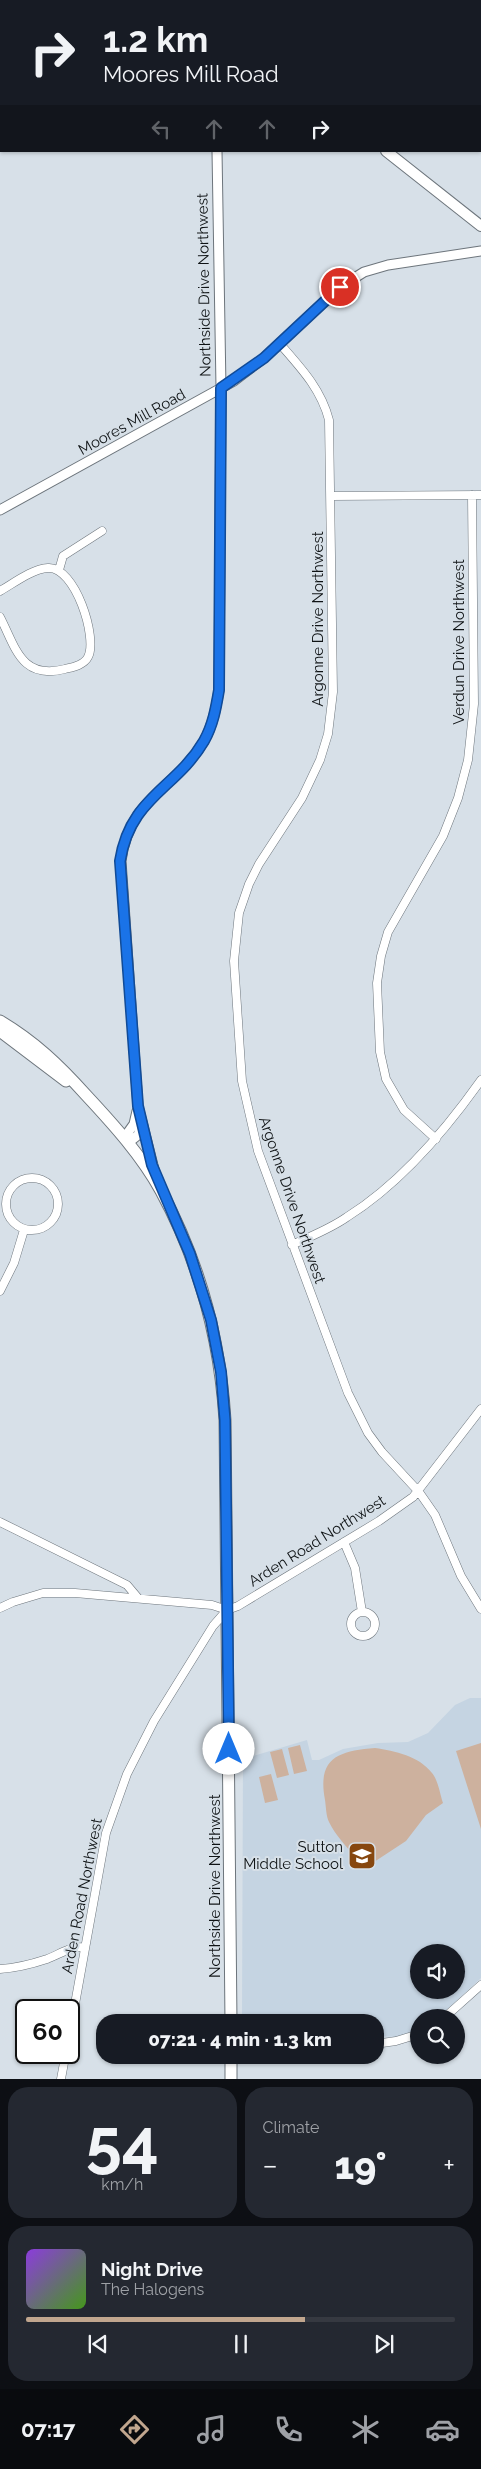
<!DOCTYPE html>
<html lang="en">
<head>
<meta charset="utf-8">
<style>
  :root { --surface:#171b24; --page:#242831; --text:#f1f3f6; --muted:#9ea1a6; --line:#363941; --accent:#c1a68e }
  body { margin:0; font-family:Raleway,sans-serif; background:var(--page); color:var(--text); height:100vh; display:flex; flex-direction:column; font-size:19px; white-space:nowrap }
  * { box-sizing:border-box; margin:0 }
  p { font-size:16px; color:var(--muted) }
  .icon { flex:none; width:28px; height:28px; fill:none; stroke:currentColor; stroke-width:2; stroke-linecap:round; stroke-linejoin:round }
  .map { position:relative; height:2079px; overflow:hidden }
  .drawer { display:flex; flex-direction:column; gap:8px; padding:8px; background:#0d0f14; flex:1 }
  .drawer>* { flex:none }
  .top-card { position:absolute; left:0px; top:0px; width:481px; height:152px; box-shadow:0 1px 4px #0004; background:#171b24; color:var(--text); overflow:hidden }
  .buttons { position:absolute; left:410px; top:1944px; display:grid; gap:10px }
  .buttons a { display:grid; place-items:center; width:55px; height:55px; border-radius:50%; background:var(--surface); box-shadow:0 1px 4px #0004; font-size:25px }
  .speed { position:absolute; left:15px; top:1999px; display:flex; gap:10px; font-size:25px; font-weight:700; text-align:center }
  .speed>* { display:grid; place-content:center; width:65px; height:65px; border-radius:50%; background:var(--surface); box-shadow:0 1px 4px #0004; line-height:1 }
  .speed .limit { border:2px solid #111; border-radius:8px; background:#fff; color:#111 }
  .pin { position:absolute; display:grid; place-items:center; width:42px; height:42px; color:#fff; margin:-21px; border:2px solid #fff; border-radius:50%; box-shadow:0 1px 5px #0007 }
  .me { position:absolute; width:55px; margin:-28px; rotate:0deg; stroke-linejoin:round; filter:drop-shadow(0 0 4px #0008) }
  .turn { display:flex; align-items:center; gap:18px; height:105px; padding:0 20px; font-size:22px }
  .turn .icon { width:65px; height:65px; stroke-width:2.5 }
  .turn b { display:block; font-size:35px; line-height:42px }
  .lanes { display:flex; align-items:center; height:48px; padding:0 20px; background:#0003; justify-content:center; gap:25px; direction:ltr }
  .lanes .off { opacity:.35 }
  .big { font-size:38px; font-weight:800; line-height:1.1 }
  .drawer .tile { flex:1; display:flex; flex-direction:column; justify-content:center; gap:8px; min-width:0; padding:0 18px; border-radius:20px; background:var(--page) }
  .drawer .dial { align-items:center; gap:0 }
  .dial b { font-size:65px; line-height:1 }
  .song { display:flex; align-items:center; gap:15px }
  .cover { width:60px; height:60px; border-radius:8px; background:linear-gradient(135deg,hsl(270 70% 55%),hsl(100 70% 35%)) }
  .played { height:5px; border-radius:2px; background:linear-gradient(90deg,var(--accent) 65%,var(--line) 65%) }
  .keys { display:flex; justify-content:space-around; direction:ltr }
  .heat { display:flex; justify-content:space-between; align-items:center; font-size:28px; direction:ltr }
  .drawer .tiles { flex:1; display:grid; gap:8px; grid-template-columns:1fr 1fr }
  .tile:last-child { grid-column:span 2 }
  .trip { position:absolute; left:96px; top:2014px; width:288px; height:50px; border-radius:20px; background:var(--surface); box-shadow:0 1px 4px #0004; font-weight:800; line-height:50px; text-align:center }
  .menu { display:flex; height:80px; justify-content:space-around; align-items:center; background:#090b0e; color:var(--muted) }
  .menu .icon { width:35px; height:35px }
  .menu .selected { color:var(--accent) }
  .menu b { font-size:22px; color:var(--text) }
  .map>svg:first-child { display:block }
</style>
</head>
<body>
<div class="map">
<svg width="481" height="2079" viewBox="0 0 481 2079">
  <rect width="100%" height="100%" fill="#d7e0e8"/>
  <path fill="#c5d4e2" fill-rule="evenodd" d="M 470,1698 L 481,1698 L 481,1978 L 439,2017 L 419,2018 L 419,2029 L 399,2037 L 375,2036 L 375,2022 L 242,2022 L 243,1759 L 307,1740 L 312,1760 L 319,1760 L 343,1749 L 378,1743 L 408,1742 L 428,1733 L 455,1705 ZM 419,1952 L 456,1952 L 456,1990 L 419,1990 Z"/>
  <path fill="#cdb19e" d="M 481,1743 L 481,1829 L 456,1751 Z
    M 300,1745 L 307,1771 L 294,1774 L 288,1748 Z
    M 375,1748 C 395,1751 419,1756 432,1773 C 438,1780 440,1794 443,1803 L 426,1815 L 406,1841 L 374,1862 L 357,1859 C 348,1848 335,1835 329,1822 C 326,1816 326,1806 325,1800 C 317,1758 338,1751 375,1748 Z
    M 282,1749 L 289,1775 L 277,1778 L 270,1752 Z
    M 271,1774 L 278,1800 L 265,1803 L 259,1777 Z"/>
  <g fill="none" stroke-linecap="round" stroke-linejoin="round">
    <defs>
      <path id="minor" d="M 280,344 C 301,368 321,389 329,420 L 333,692 L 328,734 L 320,760 L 302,798 L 259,864 L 249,884 L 239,913 L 234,961 L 242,1081 L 258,1151 L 348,1393 L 368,1433 L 382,1452 L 419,1492 L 435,1515 L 461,1576 L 481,1609
        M 331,496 L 481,495
        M 59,570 L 63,556 L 102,531
        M 0,591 C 14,583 32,569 48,568 C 75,566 98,638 88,657 C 84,665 73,667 65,669 C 21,680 16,648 0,617
        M 436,1139 L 404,1110 L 386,1079 L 380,1052 L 377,983 L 381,956 L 388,932 L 443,836 L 458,798 L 468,760 L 474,704 L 472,495
        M6 1204a26 26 0 1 1 52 0a26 26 0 1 1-52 0Z
        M 292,1245 C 311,1236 330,1229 347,1217 C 401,1183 445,1131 481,1080
        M 0,1291 L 14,1263 L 24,1230
        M 0,1522 L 127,1585 L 138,1598
        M 344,1542 L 355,1568 L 362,1612
        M 0,1608 L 13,1602 L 43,1593 L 75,1593 L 212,1605 L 227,1610
        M351 1624a12 12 0 1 1 24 0a12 12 0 1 1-24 0Z
        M 0,1969 C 16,1968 32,1964 47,1959 C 60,1954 71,1946 85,1947
        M 444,2018 L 481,1985
        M 69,2037 L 106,1833 L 127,1774 L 154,1721 L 213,1626 L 227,1610 L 238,1606 L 379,1521 L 413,1497 L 481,1409
        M 375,2044 L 396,2041 L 419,2034
        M 61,2079 L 66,2052"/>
      <path id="tertiary" d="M 215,0 L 215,1
        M 0,510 L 234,381 L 264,358 L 340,287 L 364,272 L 388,265 L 481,251
        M 124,1138 L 134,1124 L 137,1111
        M 128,1143 L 138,1135 L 142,1124
        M 156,1177 L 138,1106 L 121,861 C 129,797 176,789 204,741 C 213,725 216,708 219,690 L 221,388 L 217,151"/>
      <path id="secondary" d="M 144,0 L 147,1
        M 386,151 L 481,226"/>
      <path id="primary" d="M 0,1021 C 35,1042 59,1065 86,1095 C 113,1124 142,1156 161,1191 C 199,1261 220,1340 225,1420 L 231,2022
        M 0,1031 L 66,1081
        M 231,2055 L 231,2079"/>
    </defs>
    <use href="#minor" stroke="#6d757c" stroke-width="9"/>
    <use href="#tertiary" stroke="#6d757c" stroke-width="11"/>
    <use href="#secondary" stroke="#6d757c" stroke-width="12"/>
    <use href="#primary" stroke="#6d757c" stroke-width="13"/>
    <use href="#minor" stroke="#fff" stroke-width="8"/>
    <use href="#tertiary" stroke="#fff" stroke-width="9"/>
    <use href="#secondary" stroke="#fff" stroke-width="10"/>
    <use href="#primary" stroke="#fff" stroke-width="11"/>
  </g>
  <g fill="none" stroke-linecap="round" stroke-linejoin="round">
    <defs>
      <path id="route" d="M 229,1749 L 225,1420 L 221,1372 L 211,1320 L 190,1254 L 152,1165 L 138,1106 L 120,861 C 130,797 176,789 204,741 C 213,725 216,708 219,690 L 221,388 L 264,358 L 340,287"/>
    </defs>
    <use href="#route" stroke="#114b97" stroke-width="12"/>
    <use href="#route" stroke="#1a73e8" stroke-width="9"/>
  </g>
  <defs>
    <symbol id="school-square" viewBox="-11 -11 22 22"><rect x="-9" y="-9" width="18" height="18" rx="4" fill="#87470f" stroke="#d7e0e8"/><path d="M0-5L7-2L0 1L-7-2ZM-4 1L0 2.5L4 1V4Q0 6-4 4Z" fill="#fff"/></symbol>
  </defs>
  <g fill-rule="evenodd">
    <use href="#school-square" x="346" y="1840" width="32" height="32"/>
  </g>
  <g text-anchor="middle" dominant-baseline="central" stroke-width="4" stroke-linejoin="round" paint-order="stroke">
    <g font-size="15" fill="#0f1315" stroke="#d7e0e8">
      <text transform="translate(204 285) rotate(-91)">Northside Drive Northwest</text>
      <text transform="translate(132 422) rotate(-29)">Moores Mill Road</text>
      <text transform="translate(318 619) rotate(-90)">Argonne Drive Northwest</text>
      <text transform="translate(459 642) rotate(-90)">Verdun Drive Northwest</text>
      <text transform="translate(292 1200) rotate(71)">Argonne Drive Northwest</text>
      <text transform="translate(317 1541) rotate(-32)">Arden Road Northwest</text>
      <text transform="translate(215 1886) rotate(-90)">Northside Drive Northwest</text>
      <text transform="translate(82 1896) rotate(-79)">Arden Road Northwest</text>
    </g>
    <g font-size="15" fill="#0f1315" stroke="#d7e0e8" text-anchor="end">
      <text x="343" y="1847">Sutton<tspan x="343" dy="17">Middle School</tspan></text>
    </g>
  </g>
</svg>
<div class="buttons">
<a><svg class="icon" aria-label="sound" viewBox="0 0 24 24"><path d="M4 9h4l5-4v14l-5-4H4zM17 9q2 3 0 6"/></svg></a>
<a><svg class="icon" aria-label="search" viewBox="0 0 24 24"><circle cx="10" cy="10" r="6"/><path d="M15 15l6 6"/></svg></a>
</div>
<div class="speed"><div class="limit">60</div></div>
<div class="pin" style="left:340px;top:287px;background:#d93025"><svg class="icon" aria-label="arrive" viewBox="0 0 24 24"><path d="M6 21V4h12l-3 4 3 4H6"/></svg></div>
<svg class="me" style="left:229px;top:1749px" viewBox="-20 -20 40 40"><circle r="19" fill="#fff"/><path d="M0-13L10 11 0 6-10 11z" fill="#1a73e8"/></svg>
<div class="trip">07:21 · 4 min · 1.3 km</div>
<div class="top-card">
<div class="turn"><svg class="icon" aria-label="right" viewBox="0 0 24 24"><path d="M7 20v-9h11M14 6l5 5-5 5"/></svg><div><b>1.2 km</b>Moores Mill Road</div></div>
<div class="lanes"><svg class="icon off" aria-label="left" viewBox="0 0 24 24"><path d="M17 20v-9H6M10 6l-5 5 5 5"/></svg><svg class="icon off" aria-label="ahead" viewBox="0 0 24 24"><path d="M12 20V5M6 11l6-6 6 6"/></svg><svg class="icon off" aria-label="ahead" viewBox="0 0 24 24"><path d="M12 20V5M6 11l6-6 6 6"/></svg><svg class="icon" aria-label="right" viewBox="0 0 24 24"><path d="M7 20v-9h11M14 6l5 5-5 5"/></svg></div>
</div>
</div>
<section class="drawer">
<div class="tiles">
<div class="tile dial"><b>54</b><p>km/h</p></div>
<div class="tile"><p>Climate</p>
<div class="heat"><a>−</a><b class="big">19°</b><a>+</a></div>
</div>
<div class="tile">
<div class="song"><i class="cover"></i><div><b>Night Drive</b><p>The Halogens</p></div></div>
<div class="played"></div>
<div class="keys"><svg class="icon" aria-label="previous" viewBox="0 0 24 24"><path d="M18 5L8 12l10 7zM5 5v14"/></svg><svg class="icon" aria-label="pause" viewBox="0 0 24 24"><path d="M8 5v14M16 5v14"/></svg><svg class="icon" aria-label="next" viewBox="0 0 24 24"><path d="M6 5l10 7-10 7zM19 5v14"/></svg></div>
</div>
</div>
</section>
<nav class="menu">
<b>07:17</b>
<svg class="icon selected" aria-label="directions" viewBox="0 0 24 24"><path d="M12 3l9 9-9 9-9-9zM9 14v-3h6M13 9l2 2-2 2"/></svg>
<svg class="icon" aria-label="music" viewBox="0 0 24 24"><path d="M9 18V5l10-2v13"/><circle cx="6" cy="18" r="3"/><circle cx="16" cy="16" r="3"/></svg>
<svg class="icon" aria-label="phone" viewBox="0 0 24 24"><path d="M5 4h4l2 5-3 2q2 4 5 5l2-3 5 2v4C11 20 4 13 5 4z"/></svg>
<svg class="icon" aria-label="climate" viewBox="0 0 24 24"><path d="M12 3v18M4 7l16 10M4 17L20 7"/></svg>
<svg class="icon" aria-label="car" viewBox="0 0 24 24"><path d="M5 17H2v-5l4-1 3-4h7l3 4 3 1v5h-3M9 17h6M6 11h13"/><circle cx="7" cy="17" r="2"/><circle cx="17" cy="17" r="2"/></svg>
</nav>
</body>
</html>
